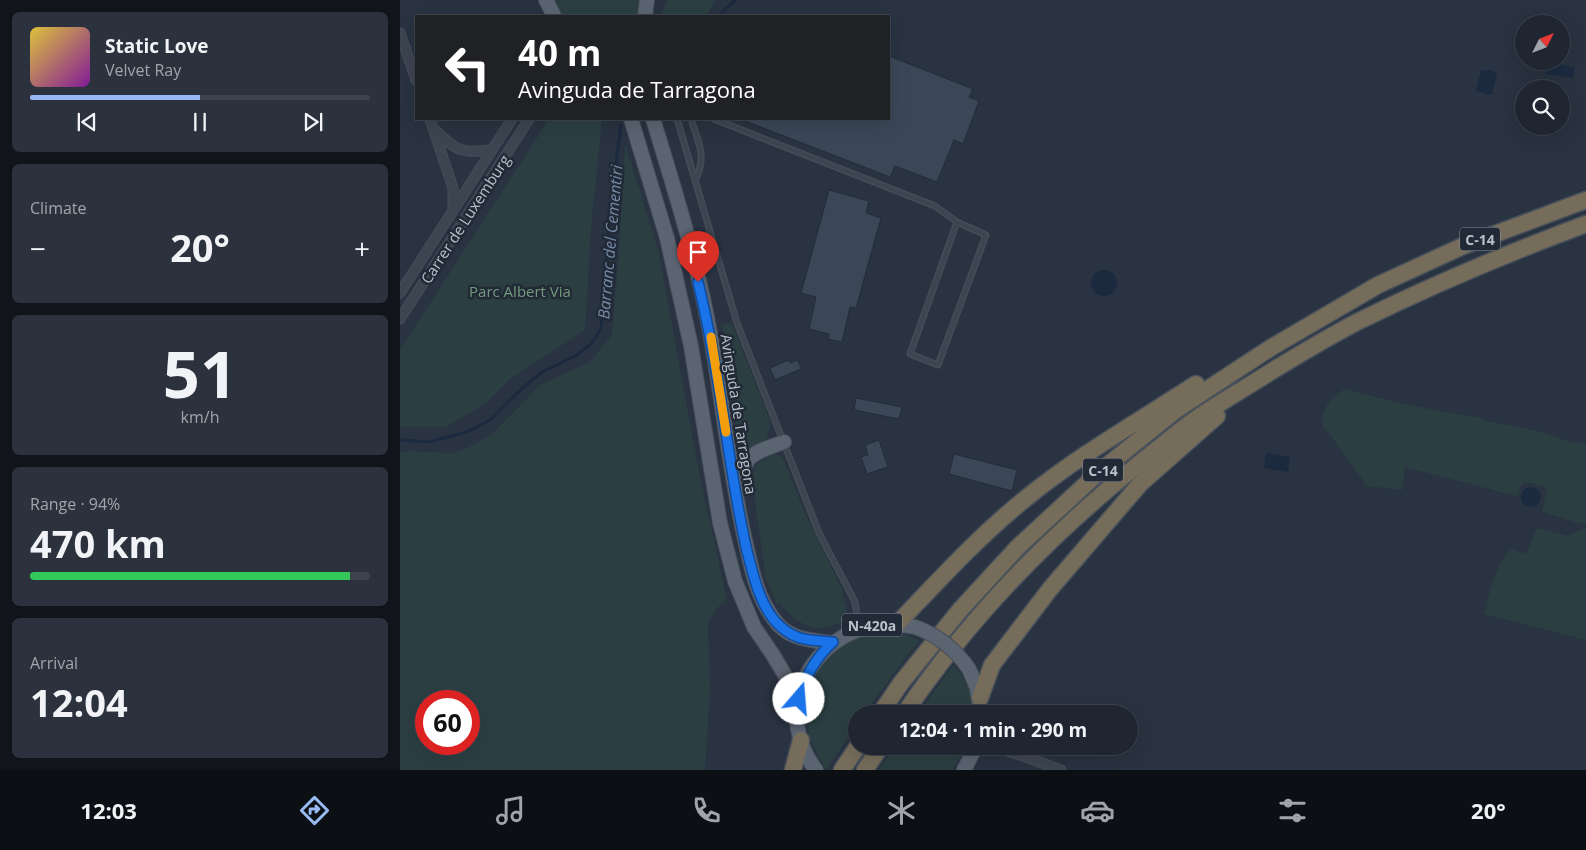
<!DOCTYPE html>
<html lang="en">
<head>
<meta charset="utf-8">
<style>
  :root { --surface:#1f2631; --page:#2c323d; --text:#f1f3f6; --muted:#a1a5ab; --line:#3c434d; --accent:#98baf2 }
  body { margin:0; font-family:"Open Sans",sans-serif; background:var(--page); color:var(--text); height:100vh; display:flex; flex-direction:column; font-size:19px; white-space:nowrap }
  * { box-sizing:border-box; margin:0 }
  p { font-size:16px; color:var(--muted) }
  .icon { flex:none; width:28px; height:28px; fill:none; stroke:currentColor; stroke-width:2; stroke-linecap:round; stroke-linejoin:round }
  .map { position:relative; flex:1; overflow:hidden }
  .details { display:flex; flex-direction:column; gap:12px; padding:12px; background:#11151b; width:400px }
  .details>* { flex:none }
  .guide { position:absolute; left:15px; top:15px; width:475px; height:105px; border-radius:0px; box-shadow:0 5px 20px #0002,0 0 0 1px var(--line); background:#202124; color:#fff; overflow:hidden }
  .needle { width:32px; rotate:48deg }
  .controls { position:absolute; left:1115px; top:15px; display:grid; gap:10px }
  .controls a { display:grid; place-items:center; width:55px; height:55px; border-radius:50%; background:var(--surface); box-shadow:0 5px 20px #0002,0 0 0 1px var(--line); font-size:25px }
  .speed { position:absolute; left:15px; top:690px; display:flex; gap:10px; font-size:25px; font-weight:700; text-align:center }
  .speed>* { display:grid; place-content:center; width:65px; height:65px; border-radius:50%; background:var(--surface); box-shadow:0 5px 20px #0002,0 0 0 1px var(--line); line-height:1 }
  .speed .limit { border:8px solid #d22; background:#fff; color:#111 }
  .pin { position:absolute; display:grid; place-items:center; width:42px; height:42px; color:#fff; margin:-51px -21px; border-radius:50% 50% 50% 0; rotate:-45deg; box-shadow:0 0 5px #0007 }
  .pin .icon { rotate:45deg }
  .me { position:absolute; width:55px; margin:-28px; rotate:18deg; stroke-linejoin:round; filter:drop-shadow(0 0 4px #0008) }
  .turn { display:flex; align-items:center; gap:18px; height:105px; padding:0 20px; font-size:22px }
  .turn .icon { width:65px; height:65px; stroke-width:2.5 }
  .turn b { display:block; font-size:35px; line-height:42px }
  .big { font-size:38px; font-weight:700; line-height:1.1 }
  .details .tile { flex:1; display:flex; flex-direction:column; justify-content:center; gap:8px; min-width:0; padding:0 18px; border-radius:8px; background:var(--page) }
  .details .dial { align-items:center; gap:0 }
  .dial b { font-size:65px; line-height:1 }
  .song { display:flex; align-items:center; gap:15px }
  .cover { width:60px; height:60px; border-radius:8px; background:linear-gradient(135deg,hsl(50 70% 55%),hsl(290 70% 35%)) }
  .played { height:5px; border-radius:2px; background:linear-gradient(90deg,var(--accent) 50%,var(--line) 50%) }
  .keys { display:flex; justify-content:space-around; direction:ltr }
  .heat { display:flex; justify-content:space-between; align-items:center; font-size:28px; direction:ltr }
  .charge { height:8px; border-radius:4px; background:linear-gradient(90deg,#34c759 94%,var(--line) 0) }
  .trip { position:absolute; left:448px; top:705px; width:290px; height:50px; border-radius:25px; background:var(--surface); box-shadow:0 5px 20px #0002,0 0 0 1px var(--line); font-weight:700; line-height:50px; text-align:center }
  .dock { display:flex; height:80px; justify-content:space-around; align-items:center; background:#0c0f14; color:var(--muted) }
  .dock .icon { width:35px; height:35px }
  .dock .current { color:var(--accent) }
  .dock b { font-size:22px; color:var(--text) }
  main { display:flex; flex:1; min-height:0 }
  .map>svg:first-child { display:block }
</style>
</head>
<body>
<main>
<section class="details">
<div class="tile">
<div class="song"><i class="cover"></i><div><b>Static Love</b><p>Velvet Ray</p></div></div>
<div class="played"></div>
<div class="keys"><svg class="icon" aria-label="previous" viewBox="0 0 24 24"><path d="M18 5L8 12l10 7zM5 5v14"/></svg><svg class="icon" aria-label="pause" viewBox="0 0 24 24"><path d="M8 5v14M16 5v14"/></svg><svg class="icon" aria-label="next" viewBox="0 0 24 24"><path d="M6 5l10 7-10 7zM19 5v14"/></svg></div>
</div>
<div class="tile"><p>Climate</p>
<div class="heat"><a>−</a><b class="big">20°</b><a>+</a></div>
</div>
<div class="tile dial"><b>51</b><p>km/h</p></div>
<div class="tile"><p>Range · 94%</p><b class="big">470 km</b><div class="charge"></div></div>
<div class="tile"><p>Arrival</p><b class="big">12:04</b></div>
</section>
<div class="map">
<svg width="1186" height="770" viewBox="0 0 1186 770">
  <rect width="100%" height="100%" fill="#293341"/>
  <path fill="#2b3f42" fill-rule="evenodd" d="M 154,0 L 240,0 L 237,16 L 163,16 Z
    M 268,0 L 316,0 L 306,16 L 260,16 Z
    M 149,119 L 202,119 L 191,227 L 185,330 L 110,379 L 85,404 L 46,427 L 0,427 L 0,350 Z
    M 225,144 L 258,249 L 300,478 L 327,600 C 318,606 311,614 308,624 L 310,689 L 305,770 L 0,770 L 0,452 L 11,451 L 52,453 L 67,448 L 91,435 L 140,385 L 190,362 L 212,335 L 218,265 ZM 26,701 L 69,701 L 69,744 L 26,744 Z
    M 331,322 L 370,420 C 370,446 357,443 340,458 L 322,325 Z
    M 944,389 L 1003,404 L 1080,418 L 1086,421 L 1142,432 L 1170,442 L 1186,443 L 1186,525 L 1142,512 L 1147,488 L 1124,481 L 1116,496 L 1005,467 L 1002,490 L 967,486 L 922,424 C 923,405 930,401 944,389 Z
    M 373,454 L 379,455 L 384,461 L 405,513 L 443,591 L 442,596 L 447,608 L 443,621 C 414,636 399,625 379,603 L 377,605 L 366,579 L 356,509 L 353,472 L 357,464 Z
    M 1186,527 L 1186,640 L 1084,614 C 1090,591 1095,566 1111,549 L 1126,554 L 1137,528 L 1168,536 Z
    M 497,631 L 519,640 L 464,714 L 456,714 L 456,726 L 426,770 C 417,754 408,739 406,720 C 403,702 413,676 424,662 C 432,652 447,642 458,637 C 470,632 484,632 497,631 Z
    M 553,665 C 566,679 574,695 574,714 L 518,714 Z
    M 495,746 L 567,746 L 552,770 L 479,770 Z"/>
  <path fill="#1c2a3f" d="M 1147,63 L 1175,67 L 1173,78 L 1146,74 Z
    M 1081,70 L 1092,70 L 1097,75 L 1092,94 L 1088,95 L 1076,91 Z
    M691 283a13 13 0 1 1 26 0a13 13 0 1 1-26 0Z
    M 866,453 L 890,457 L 888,472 L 864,468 Z
    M1121 497a10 10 0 1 1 20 0a10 10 0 1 1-20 0Z"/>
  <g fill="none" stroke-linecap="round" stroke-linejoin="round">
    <path stroke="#1c2a3f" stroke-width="3" d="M 320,16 L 324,10 L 336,0
      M 0,440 L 28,442 L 67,432 L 90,420 L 117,393 L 142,372 L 175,356 L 191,344 L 201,329 L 213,184 L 221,125"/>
  </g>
  <path fill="#3b4757" stroke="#232c38" d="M 489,56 L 573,89 L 569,97 L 579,101 L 563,144 L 554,140 L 537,182 L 495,166 L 490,177 L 340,119 L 489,119 Z
    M 429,190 L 469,201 L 466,213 L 481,218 L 456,308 L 450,307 L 442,342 L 428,339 L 429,334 L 409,329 L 416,297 L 401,293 Z
    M 389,360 L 390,363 L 398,360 L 401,369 L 375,380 L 370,368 Z
    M 456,398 L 502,407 L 499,419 L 454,410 Z
    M 479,440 L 488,467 L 467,474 L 461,457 L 468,455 L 465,445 Z
    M 554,454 L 617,470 L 612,491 L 549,474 Z"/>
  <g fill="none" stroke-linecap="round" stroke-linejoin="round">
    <defs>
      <path id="service" d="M 277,119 L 337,323 L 419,533 L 455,602 L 457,616 L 453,628
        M 293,119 L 292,122 C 299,144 307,158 295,180
        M 314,119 L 535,206 L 557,222 L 586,235 L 538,365 L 510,354 L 557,222"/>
      <path id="minor" d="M 0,33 L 16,80
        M 30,119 L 53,188 L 53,210
        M 35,130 C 56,151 62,154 92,150
        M 0,293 L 112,119
        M 0,319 L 129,119
        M 590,746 L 620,755 L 661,770"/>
      <path id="primary" d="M 146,0 L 154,16
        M 245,16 L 247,0
        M 231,119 L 267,238 L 291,346 L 320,523 L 335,581 L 354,627 L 373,655 L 399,699
        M 253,119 C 275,191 298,264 311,338 C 323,405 330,474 345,540 C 351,566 356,595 373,618 C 388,640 409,640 433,643
        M 343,488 C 339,455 356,452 384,442
        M 569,669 L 577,688 L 581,714
        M 416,770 C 362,698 430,607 515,627
        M 564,770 L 576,746"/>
      <path id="motorway" d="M 497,624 C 538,581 579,536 625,499 C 679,455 739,421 796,384
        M 580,698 L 592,665 L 650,589 L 740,484 L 817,416
        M 480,714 L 501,683 L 560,610 L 618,547 L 699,472 L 776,410 L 872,347 L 978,285 L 1063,246 L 1186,200
        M 504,714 C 569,618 651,534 741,462 C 763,445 783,427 806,412 C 856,381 905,349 957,322 C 1032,285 1108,253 1186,224
        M 393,770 L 401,740
        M 442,770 L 458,746
        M 465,770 L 481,746"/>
    </defs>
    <use href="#service" stroke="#474e5a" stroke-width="7"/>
    <use href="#minor" stroke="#474e5a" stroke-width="11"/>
    <use href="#primary" stroke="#474e5a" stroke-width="16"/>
    <use href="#motorway" stroke="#47505b" stroke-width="19"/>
    <use href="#service" stroke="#3d4551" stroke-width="4.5"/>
    <use href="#minor" stroke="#3d4551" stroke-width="9"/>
    <use href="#primary" stroke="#5b6471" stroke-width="14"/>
    <use href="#motorway" stroke="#766c5a" stroke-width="16"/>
    <defs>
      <path id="primary-bridge" d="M 515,627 C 538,635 555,649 569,669"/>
    </defs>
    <use href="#primary-bridge" stroke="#474e5a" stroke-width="16" stroke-linecap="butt"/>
    <use href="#primary-bridge" stroke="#5b6471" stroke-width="14"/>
  </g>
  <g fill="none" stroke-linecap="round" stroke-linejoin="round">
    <defs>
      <path id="route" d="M 298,282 C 309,328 317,374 324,420 C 331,464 337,508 347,551 C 353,574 359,602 375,621 C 393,641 408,640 433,642 C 415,658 405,676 399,699"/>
    </defs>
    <use href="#route" stroke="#114b97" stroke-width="12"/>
    <use href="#route" stroke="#1a73e8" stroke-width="9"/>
    <path stroke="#f59e0b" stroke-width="9" d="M 311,337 L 326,432"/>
  </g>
  <g text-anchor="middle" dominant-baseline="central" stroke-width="5" stroke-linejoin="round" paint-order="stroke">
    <g fill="#212a36" stroke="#8c939e" stroke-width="1">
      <rect x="1060" y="227.5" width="40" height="23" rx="4"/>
      <rect x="683" y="458.5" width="40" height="23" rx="4"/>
      <rect x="442" y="613.5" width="60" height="23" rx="4"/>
    </g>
    <g font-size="14" font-weight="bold" fill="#bac0cb">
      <text x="1080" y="239">C-14</text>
      <text x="703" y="470">C-14</text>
      <text x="472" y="625">N-420a</text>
    </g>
    <g font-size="15" fill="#bac0cb" stroke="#212a36">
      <text transform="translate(65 219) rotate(-57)">Carrer de Luxemburg</text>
      <text transform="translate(339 414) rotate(81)">Avinguda de Tarragona</text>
    </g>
    <g font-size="15" fill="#739a7c" stroke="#212a36">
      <text x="120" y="291">Parc Albert Via</text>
    </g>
    <g font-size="16" font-style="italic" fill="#768aa7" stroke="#212a36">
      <text transform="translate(210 242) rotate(-85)">Barranc del Cementiri</text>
    </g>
  </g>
</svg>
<div class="controls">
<a><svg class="needle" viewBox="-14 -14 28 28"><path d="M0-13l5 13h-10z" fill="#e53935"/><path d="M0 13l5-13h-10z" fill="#a1a5ab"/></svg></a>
<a><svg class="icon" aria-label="search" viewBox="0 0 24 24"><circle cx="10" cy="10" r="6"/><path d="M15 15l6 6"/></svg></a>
</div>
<div class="speed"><div class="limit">60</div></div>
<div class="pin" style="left:298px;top:282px;background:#d93025"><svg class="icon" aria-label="arrive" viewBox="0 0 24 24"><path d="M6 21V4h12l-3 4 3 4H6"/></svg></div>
<svg class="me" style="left:399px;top:699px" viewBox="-20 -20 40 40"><circle r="19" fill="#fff"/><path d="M0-13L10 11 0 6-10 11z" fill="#1a73e8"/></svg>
<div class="trip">12:04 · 1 min · 290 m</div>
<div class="guide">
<div class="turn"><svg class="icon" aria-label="left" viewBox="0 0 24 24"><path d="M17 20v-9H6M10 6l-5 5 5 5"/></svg><div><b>40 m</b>Avinguda de Tarragona</div></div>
</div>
</div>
</main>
<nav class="dock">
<b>12:03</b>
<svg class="icon current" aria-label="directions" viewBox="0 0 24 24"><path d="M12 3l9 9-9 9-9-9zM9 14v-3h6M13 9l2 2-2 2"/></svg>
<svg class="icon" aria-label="music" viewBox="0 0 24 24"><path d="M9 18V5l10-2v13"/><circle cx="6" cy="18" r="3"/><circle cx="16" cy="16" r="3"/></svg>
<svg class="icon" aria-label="phone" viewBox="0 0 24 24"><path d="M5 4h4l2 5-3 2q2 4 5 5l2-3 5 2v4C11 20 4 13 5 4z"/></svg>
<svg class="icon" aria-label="climate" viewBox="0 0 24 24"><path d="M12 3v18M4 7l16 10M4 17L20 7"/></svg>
<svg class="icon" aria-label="car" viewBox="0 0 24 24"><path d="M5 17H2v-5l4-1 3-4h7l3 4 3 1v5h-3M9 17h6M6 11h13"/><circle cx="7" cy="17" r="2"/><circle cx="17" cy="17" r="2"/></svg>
<svg class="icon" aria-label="filters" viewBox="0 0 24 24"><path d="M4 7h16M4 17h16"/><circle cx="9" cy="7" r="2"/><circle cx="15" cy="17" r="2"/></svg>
<b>20°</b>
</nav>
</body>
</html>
